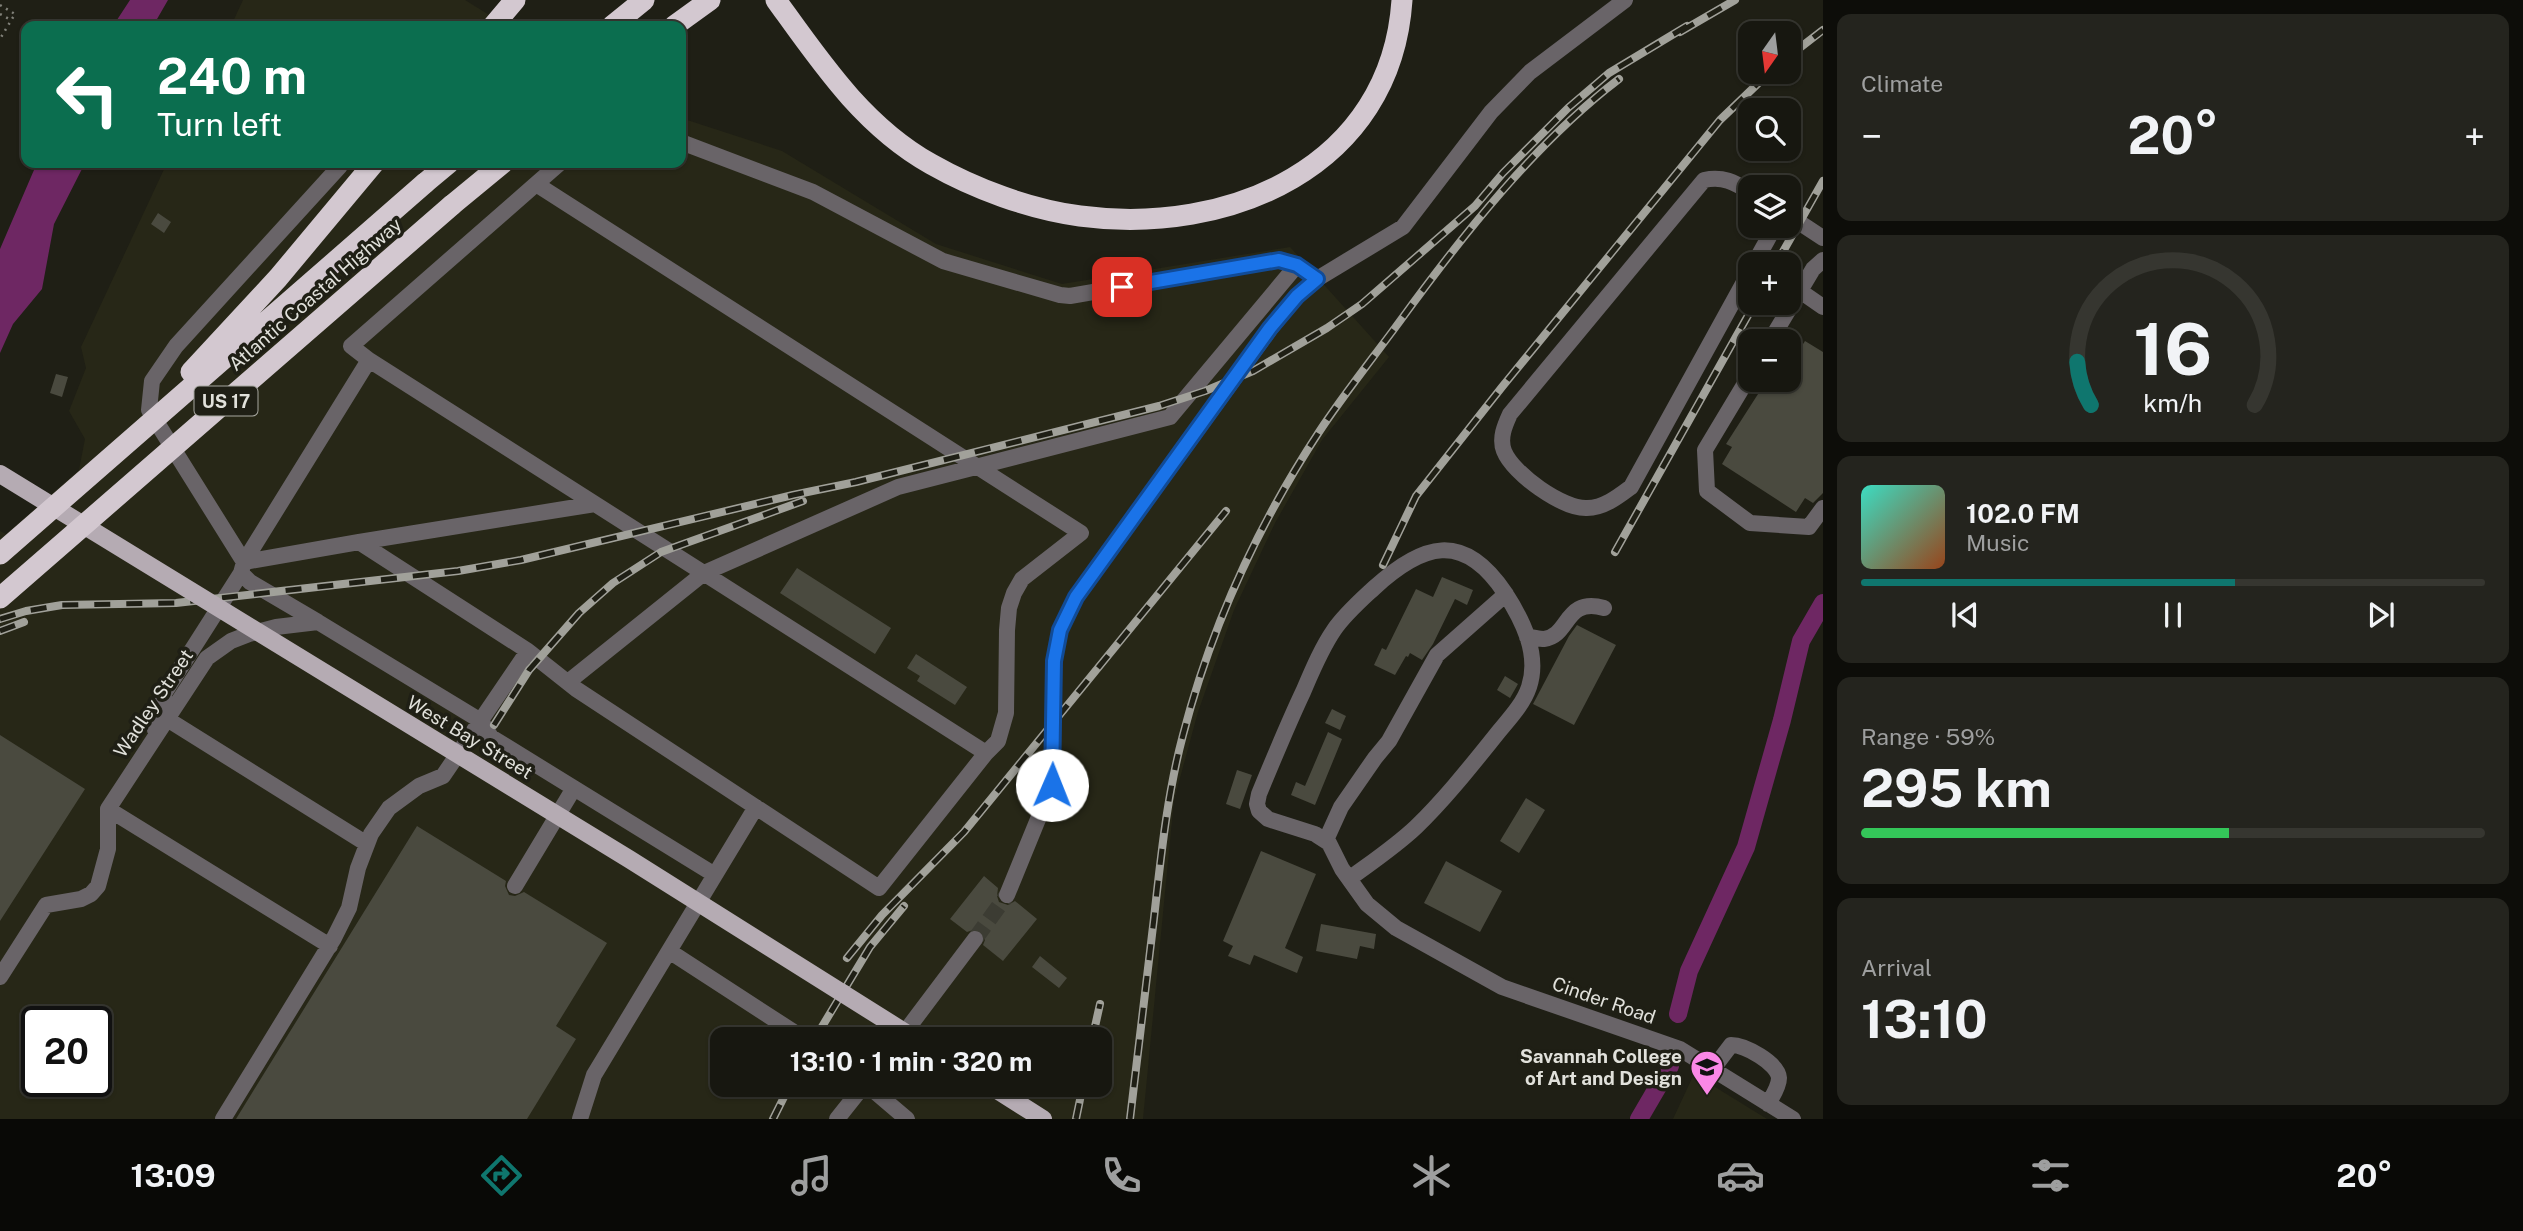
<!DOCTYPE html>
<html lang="en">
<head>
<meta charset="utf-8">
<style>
  :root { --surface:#171710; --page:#24241e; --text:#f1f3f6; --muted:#9e9f9f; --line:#363630; --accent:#0f766e }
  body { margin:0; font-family:"Public Sans",sans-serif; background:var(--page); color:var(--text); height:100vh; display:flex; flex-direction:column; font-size:26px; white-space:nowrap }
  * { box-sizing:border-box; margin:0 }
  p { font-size:23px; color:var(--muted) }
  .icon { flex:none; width:38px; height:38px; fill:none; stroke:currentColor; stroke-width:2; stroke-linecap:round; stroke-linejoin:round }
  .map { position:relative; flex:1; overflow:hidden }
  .sheet { display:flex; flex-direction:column; gap:14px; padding:14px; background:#0d0d09; width:700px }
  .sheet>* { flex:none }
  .top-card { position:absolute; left:21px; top:21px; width:665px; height:147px; border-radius:14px; box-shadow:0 2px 5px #0004,0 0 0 2px var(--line); background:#0b6e4f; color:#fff; overflow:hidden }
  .needle { width:46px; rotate:194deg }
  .tools { position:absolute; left:1738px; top:21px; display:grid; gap:14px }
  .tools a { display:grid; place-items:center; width:63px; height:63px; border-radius:14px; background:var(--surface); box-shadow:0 2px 5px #0004,0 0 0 2px var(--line); font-size:35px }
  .speed { position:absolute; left:21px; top:1006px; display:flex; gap:14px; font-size:35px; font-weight:700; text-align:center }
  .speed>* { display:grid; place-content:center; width:91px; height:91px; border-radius:50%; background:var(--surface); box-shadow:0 2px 5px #0004,0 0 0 2px var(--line); line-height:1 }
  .speed .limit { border:4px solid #111; border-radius:10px; background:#fff; color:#111 }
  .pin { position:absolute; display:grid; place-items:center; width:60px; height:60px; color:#fff; margin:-30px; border-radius:14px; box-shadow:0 4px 10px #0006 }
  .me { position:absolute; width:77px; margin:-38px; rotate:1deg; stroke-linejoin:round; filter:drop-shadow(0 0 5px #0008) }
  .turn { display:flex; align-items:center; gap:24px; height:147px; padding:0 21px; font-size:32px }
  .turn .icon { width:91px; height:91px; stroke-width:2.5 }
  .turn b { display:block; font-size:49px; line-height:60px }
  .big { font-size:52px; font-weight:700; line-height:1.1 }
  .sheet .card { flex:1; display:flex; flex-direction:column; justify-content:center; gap:10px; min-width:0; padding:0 24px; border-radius:14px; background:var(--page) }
  .sheet .dial { align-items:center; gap:0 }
  .dial svg { height:182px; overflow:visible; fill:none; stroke:var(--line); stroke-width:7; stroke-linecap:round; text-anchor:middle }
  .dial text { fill:var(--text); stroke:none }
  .song { display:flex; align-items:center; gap:21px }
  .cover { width:84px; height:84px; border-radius:10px; background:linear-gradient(135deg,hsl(170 70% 55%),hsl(20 70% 35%)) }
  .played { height:7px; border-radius:4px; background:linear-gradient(90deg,var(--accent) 60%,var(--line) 60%) }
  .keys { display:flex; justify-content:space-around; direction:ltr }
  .heat { display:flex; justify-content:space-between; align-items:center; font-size:38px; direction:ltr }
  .charge { height:10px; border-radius:5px; background:linear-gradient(90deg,#34c759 59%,var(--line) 0) }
  .trip { position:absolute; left:710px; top:1027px; width:402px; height:70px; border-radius:14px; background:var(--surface); box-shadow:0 2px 5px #0004,0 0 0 2px var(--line); font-weight:700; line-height:70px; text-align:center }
  .tabs { display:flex; height:112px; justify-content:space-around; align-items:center; background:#090906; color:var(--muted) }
  .tabs .icon { width:49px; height:49px }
  .tabs .on { color:var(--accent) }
  .tabs b { font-size:32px; color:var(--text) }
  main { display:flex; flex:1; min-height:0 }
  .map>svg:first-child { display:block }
</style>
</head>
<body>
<main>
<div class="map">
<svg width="1823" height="1119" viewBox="0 0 1823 1119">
  <rect width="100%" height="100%" fill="#1f1f15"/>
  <path fill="#272717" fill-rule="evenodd" d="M 243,0 L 465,0 L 507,26 L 231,26 Z
    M 681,118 L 782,151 L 936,244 L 1062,284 L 1290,247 L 1389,357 L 1322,440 L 1275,523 L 1234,610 L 1198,712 L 1174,800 L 1143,1119 L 0,1119 L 0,531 L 6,534 L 79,470 L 85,439 L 69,411 L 86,368 L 81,347 L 167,163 L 681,163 ZM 37,1022 L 96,1022 L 96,1082 L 37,1082 ZM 723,1040 L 1101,1040 L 1101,1085 L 723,1085 Z
    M 1694,1074 L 1767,1119 L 1673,1119 Z"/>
  <path fill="#6e2763" d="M 130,0 L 168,0 L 153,26 L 113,26 Z
    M 37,163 L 85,163 L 54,224 L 42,289 L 13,324 L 0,353 L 0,249 Z"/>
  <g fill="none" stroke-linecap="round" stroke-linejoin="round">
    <path stroke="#6e2763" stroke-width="18" d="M 1678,1014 L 1689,971 L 1746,847 L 1782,720 L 1801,641 L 1823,603
      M 1639,1119 L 1670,1066"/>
  </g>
  <path fill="#4a4a3f" d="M 158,213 L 171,222 L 164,233 L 151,224 Z
    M 1805,341 L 1823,352 L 1823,493 L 1813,503 L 1805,498 L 1796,512 L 1722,464 L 1732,447 L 1726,444 L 1767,380 L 1788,380 L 1788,367 Z
    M 56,374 L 68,377 L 62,397 L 50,393 Z
    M 797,568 L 891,628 L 875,654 L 780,593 Z
    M 1442,577 L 1473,590 L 1467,605 L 1455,599 L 1433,644 L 1422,660 L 1410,653 L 1408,657 L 1406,656 L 1395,675 L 1374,665 L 1382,648 L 1386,650 L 1416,589 L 1433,597 Z
    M 1577,625 L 1616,645 L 1574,725 L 1533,704 L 1569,636 Z
    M 916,654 L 967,687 L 955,705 L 917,681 L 920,676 L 907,668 Z
    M 1505,676 L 1518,684 L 1510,698 L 1497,690 Z
    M 1332,709 L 1346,716 L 1340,730 L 1325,723 Z
    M 1328,732 L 1342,739 L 1315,805 L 1291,795 L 1296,782 L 1305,786 Z
    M 0,735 L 85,789 L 0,921 Z
    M 1237,770 L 1252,775 L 1240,809 L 1226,804 Z
    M 1526,798 L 1545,810 L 1519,853 L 1500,841 Z
    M 417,826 L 506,881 L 505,886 L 509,895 L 515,896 L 524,892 L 607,943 L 556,1026 L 576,1039 L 527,1119 L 236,1119 Z
    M 1261,851 L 1316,874 L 1285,948 L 1303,957 L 1297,973 L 1254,955 L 1250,965 L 1228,956 L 1233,946 L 1223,941 Z
    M 1446,861 L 1502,891 L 1480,932 L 1424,903 Z
    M 984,876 L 998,888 L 997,896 L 999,902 L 1008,905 L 1015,901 L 1037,919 L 1003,961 L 983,945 L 985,940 L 982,931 L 976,929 L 967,932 L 950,919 Z
    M 1321,924 L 1376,934 L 1374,949 L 1360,946 L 1357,959 L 1316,951 Z
    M 1040,956 L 1067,978 L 1059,988 L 1032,967 Z"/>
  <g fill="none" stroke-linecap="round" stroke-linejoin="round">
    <path stroke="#3c3c33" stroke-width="16" stroke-dasharray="16 8" stroke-linecap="butt" d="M 975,939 L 1007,895"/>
    <path stroke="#82827a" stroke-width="2.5" stroke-dasharray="2 5" stroke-linecap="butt" d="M 0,5 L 15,14 L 0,39
      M 0,14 L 11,20"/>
    <path stroke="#696468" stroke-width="16" d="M 681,142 L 813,192 L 943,261 L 1060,295 L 1070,296 L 1279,260 L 1297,265 L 1317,279 L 1297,296 L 1270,329 L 1076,597 L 1060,630 L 1054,661 L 1052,785 L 1007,895
      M 536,184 L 560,163
      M 1750,192 C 1734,182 1723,176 1704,180 L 1510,414 C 1505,425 1499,438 1504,451 C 1513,474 1563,509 1587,508 C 1604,508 1619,496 1631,487 L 1750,271
      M 1788,215 L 1823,238
      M 1754,264 L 1775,226
      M 1317,279 L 1403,227 L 1491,112 L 1530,72 L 1625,0
      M 1800,291 L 1823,307
      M 1770,341 L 1813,269 L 1823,260
      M 369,360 L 351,346 L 536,184 L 1081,533 L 1022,579 L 1014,593 L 1009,608 L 1007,630 L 1006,713 L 998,741 L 986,753
      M 1750,375 L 1705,450 L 1707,491 L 1750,523 L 1809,527 L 1823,508
      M 359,542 L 595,504
      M 318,622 L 250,582 L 241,573 L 244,562 L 369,360 L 986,753 L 879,888 L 576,689 L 528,651
      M 1527,637 C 1532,637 1539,639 1544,639 C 1570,636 1564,597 1604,608
      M 568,682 L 704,573 L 898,487 L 1170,417 L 1297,265
      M 167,719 L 367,844
      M 155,730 L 165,692 L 241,573
      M 108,809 L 330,946
      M 1326,840 L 1341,807 L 1375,758 L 1389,741 L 1437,655 L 1506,594
      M 1349,879 C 1372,862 1396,846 1416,827 C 1445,799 1471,766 1496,735 C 1508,720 1523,705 1529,687 C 1540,654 1522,619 1505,593 C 1463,530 1422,544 1374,588 C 1360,601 1345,614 1334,630 C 1321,649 1312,671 1303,692 C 1287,726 1273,760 1259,794 L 1257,804 L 1259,811 L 1268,819 L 1315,834 L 1329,843 L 1342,869 L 1367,904 L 1396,928 L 1502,987 L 1680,1049 L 1793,1119
      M 515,886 L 574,788
      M 669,951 L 806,1040
      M 0,977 L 46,905 L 81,899 L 91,894 L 98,886 L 108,849 L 108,809 L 207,658 L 231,641 L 249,634 L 276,627 L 318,622 L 481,721 L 491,737 L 715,875
      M 899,1040 L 975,939
      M 1712,1070 L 1731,1045 C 1745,1045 1778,1063 1779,1078 C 1779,1087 1772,1097 1768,1104
      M 867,1085 L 907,1119
      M 223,1119 L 334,938 L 349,908 L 358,868 L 371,834 L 389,808 L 419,786 L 443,776 L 528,651 L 359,542 L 244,562 L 149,410 L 152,381 L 176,346 L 340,166
      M 580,1119 L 594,1075 L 756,807
      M 837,1119 L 864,1085"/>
    <path stroke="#b5abb3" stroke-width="18" d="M 989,1085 L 1043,1119"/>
    <path stroke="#d3c8d0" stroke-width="21" d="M 776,0 C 820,61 863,126 931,164 C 975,189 1029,209 1080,216 C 1229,236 1391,167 1402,0
      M 493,26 L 515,0
      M 612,26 L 644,0
      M 674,26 L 710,0
      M 425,183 L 449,163
      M 452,205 L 503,163"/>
    <defs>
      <path id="rail" d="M 1680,32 L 1735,0
        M 1788,57 L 1823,30
        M 1776,264 L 1823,181
        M 1615,552 L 1755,303
        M 1383,565 L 1416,496 L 1502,387 L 1720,120 L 1770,72
        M 0,619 L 26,611 L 62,605 L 176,603 L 458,571 L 521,560 L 793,495 L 856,482 L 1159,406 L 1205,391 L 1253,371 L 1327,328 L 1362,304 L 1475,206 L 1503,173 L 1568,108 L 1609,73 L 1687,26
        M 0,631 L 24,622
        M 494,725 L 529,670 L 579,613 L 613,583 L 661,552 L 803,501
        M 847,958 L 882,915 L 964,832 L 1226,511
        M 814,1040 L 870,947 L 904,906
        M 1092,1040 L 1100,1004
        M 773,1119 L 790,1085
        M 1076,1119 L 1083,1085
        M 1130,1119 C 1138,1052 1146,985 1154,918 C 1161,856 1167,795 1183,735 C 1211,627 1258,525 1319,432 C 1344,394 1373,358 1400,321 C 1462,236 1535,143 1619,79"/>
    </defs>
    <use href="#rail" stroke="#a1a19a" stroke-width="8"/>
    <use href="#rail" stroke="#1f1f15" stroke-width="5" stroke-dasharray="16" stroke-linecap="butt"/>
    <path stroke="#b5abb3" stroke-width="18" d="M 0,474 L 629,859 L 917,1040"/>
    <path stroke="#d3c8d0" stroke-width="21" d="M 191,372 L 278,278 L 374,163
      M 0,554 L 425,183
      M 0,598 L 452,205"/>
  </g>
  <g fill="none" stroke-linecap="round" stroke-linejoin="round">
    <defs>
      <path id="route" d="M 1052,785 L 1054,661 L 1060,630 L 1076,597 L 1270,328 L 1297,296 L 1317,279 L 1297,265 L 1279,260 L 1122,287"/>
    </defs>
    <use href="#route" stroke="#114b97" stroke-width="18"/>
    <use href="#route" stroke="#1a73e8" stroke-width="12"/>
  </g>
  <defs>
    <symbol id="university-pin" viewBox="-11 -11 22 30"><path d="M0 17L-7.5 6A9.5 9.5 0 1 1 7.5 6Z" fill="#fa87e6" stroke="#1f1f15"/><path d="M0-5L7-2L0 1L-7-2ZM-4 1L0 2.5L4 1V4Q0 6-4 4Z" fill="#111"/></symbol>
  </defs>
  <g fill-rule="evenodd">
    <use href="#university-pin" x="1688" y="1048" width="38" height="52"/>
  </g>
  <g text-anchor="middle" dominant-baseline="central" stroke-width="7" stroke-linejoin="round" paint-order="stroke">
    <rect fill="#1f1f15" stroke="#a7a7a0" stroke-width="2" x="194.5" y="386.5" width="63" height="29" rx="5"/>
    <g font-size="18" font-weight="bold" fill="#e1e1db">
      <text x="226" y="401">US 17</text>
    </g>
    <g font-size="19" fill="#e1e1db" stroke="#1f1f15">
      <text transform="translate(315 294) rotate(-41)">Atlantic Coastal Highway</text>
      <text transform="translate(153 703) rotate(-56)">Wadley Street</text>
      <text transform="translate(470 737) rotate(31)">West Bay Street</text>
      <text transform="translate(1604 1000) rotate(19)">Cinder Road</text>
    </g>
    <g font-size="19" font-weight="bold" fill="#e1e1db" stroke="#1f1f15" text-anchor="end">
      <text x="1682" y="1056">Savannah College<tspan x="1682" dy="22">of Art and Design</tspan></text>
    </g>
  </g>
</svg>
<div class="tools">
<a><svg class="needle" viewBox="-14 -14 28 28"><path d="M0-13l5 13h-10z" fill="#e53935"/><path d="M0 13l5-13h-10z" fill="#9e9f9f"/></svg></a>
<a><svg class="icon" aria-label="search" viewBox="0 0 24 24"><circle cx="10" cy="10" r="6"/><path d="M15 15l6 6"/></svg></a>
<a><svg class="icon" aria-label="layers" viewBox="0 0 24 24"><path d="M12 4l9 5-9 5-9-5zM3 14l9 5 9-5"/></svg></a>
<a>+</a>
<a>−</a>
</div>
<div class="speed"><div class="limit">20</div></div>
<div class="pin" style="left:1122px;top:287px;background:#d93025"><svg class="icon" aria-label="arrive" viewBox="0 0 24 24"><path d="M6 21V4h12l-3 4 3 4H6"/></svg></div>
<svg class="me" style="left:1052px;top:785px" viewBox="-20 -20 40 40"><circle r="19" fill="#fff"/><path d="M0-13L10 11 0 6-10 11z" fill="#1a73e8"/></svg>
<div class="trip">13:10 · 1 min · 320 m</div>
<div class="top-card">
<div class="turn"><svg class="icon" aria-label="left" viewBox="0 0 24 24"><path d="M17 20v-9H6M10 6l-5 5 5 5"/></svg><div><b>240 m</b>Turn left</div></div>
</div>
</div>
<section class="sheet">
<div class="card"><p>Climate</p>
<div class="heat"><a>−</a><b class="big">20°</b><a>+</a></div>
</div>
<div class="card dial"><svg viewBox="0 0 100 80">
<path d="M14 69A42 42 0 1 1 86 69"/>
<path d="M14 69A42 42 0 0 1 8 50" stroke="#0f766e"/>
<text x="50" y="56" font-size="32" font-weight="700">16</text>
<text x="50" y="72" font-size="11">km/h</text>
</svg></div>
<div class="card">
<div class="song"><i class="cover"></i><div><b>102.0 FM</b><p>Music</p></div></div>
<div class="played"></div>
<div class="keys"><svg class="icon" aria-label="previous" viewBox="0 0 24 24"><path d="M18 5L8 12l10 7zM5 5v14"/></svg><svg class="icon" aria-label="pause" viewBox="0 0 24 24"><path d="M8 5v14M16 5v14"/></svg><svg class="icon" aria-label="next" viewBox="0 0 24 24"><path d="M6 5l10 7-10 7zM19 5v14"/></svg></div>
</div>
<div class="card"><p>Range · 59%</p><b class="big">295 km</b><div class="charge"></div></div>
<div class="card"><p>Arrival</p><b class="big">13:10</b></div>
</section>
</main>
<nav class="tabs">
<b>13:09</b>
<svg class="icon on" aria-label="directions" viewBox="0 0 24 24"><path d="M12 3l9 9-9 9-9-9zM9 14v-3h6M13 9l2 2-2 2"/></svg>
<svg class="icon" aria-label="music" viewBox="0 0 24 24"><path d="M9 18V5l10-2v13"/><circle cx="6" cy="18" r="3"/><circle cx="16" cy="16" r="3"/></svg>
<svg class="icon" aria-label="phone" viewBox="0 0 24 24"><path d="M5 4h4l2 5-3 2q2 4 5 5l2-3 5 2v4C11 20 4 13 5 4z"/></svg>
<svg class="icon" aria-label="climate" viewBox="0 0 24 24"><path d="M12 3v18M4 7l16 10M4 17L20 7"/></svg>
<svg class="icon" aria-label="car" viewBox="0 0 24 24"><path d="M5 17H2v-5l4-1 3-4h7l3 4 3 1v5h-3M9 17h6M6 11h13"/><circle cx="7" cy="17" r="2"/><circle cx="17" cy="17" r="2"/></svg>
<svg class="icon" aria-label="filters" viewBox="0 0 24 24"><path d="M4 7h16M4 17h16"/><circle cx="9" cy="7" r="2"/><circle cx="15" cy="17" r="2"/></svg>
<b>20°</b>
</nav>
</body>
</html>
